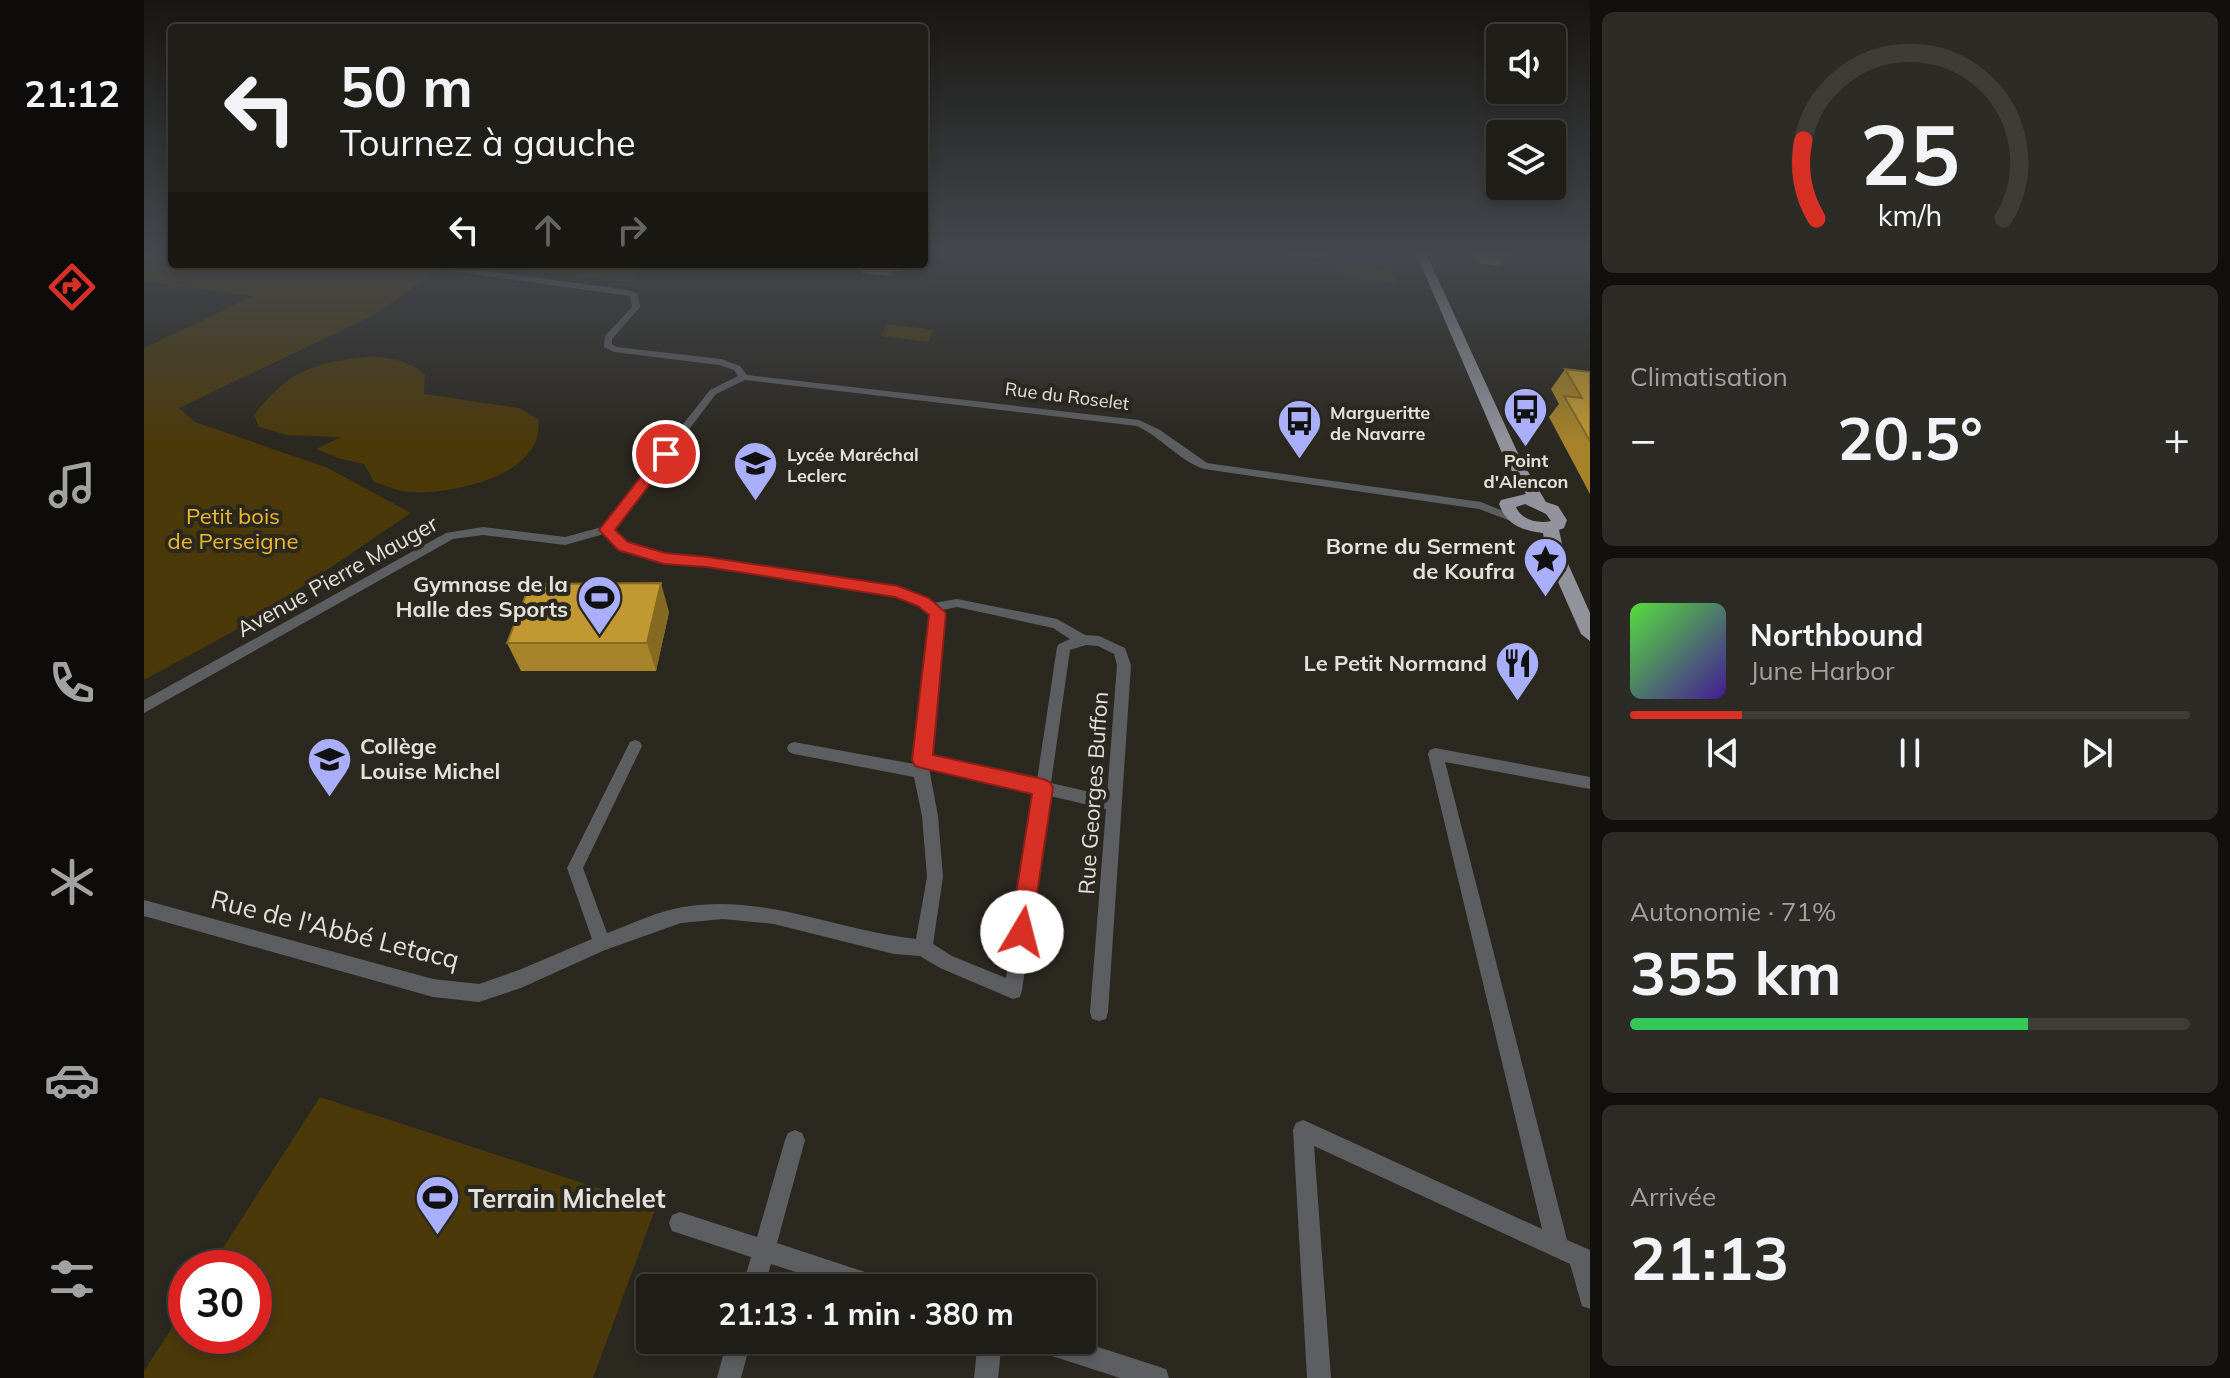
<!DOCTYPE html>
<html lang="fr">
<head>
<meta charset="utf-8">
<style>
  :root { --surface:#201e18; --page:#2d2b25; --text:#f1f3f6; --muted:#a2a2a2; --line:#3d3c37; --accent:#d93025 }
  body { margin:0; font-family:Mulish,sans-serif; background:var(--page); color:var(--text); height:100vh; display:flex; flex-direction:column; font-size:30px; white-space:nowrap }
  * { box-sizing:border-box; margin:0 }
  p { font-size:26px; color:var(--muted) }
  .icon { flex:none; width:44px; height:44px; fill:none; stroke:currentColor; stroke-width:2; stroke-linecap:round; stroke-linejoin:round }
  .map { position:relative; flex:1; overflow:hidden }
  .details { display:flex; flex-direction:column; gap:12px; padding:12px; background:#12100d; width:640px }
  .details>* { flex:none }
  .banner { position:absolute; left:24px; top:24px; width:760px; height:244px; border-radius:8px; box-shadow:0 4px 12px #0003,0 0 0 2px var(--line); background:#201e18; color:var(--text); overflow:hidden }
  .fabs { position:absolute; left:1342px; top:24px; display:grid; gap:16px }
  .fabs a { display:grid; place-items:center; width:80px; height:80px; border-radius:8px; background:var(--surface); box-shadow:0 4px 12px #0003,0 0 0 2px var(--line); font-size:40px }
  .speed { position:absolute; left:24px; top:1250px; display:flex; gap:16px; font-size:40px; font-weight:700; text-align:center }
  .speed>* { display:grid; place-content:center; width:104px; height:104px; border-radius:50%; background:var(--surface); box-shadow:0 4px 12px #0003,0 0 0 2px var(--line); line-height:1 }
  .speed .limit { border:12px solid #d22; background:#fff; color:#111 }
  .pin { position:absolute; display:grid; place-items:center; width:68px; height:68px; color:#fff; margin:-34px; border:4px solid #fff; border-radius:50%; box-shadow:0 2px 8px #0007 }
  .me { position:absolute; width:88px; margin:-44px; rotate:8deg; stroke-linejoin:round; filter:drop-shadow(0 0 6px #0008) }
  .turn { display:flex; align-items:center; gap:28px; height:168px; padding:0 40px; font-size:36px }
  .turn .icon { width:104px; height:104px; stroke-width:2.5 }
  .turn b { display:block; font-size:56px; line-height:68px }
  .lanes { display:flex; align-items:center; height:76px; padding:0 40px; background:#0003; justify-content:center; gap:40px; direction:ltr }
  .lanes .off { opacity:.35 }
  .big { font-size:60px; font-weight:700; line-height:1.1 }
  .details .widget { flex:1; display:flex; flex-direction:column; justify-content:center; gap:12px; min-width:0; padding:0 28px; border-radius:12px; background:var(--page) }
  .details .dial { align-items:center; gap:0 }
  .dial svg { height:208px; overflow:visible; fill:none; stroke:var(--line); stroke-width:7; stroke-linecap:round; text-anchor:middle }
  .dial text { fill:var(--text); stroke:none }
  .song { display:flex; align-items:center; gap:24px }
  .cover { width:96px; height:96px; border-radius:12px; background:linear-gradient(135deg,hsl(110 70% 55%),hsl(260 70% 35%)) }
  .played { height:8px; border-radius:4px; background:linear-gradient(90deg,var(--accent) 20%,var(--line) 20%) }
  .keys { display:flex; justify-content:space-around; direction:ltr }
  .heat { display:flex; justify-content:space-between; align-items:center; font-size:44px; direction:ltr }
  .charge { height:12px; border-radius:6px; background:linear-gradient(90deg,#34c759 71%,var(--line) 0) }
  .trip { position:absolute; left:492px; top:1274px; width:460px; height:80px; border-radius:8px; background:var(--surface); box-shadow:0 4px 12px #0003,0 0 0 2px var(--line); font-weight:700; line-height:80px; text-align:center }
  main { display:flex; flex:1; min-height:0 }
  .dock { display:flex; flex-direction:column; width:144px; justify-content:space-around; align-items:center; background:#0d0c0a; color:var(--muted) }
  .dock .icon { width:56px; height:56px }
  .dock .selected { color:var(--accent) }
  .dock b { font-size:36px; color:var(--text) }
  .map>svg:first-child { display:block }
</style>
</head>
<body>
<main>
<nav class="dock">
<b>21:12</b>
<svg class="icon selected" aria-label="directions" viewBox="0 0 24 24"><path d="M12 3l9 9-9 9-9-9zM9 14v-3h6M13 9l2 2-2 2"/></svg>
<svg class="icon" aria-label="music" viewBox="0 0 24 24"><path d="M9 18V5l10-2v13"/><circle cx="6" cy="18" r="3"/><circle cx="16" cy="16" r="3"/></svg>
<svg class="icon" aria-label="phone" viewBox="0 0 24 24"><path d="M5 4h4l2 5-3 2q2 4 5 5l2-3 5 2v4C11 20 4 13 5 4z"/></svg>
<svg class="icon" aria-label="climate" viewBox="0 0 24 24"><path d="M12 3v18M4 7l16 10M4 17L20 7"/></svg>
<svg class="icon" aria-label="car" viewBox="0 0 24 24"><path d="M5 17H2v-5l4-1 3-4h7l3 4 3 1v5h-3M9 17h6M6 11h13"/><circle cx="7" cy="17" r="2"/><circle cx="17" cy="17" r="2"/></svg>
<svg class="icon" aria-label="filters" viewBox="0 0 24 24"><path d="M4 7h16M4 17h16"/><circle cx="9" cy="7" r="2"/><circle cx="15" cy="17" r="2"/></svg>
</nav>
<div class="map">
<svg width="1446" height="1378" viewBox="0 0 1446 1378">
  <rect width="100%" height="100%" fill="#2b2820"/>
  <path fill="#4b390a" d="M 0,251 L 28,251 L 28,264 L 302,264 L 230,315 L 35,408 L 51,422 L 184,468 L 267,513 L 103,624 L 0,680 L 0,348 L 109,296 L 0,281 Z
    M 331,264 L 503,264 L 485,282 Z
    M 1198,266 L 1247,271 L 1252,283 L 1201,278 Z
    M 743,324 L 789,330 L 785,342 L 737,336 Z
    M 221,357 C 245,357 261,359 281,374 L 280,394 L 375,408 L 394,419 C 403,475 307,495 265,492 C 253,491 241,485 230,482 L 220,464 L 194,458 L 172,449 L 197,437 L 143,435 L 115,427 L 110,415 C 143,372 168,363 221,357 Z
    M 176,1097 L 512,1207 L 449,1378 L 0,1378 L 0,1371 L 42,1306 L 42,1336 L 110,1336 L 110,1268 L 66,1268 Z"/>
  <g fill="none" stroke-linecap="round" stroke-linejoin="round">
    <path fill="#5d5e62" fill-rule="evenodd" d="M 311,264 L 319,264 L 318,268 L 477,289 L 493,293 L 496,307 L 468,339 L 468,344 L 472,347 L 577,359 L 596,366 L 603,375 L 995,420 L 1016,430 L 1063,463 L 1337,502 L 1378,519 L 1372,523 L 1335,509 L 1060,469 C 1034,460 1017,437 993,426 L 601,380 L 572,394 L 468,530 L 483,543 L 512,553 L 563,558 L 754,588 L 789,603 L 813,599 L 913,619 L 941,635 L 955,636 L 981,648 L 987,665 L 964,1012 L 962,1019 L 955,1021 L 948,1019 L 946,1012 L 962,809 L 906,796 L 878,990 L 876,997 L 869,999 L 796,968 L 776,956 L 750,954 L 630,924 L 579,919 L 537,923 L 461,950 L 377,988 L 335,1002 L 289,997 L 0,916 L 0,900 L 289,979 L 335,984 L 375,970 L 448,939 L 423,868 L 486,742 L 491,740 L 496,742 L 498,746 L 439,868 L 463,933 C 488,924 514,911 539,907 C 620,893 693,931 772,939 L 783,877 L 778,816 L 770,777 L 650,754 L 645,752 L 643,748 L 645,744 L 650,742 L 770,764 L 787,615 L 774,605 L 752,596 L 563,566 L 511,561 L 475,549 L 460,534 L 421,545 L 339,535 L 309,539 L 0,713 L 0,700 L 302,533 L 339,527 L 421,537 L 458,527 L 566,390 L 594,376 L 590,370 L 575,365 L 470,352 L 460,347 L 461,336 L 488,307 L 486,296 L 314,272 L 310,270 ZM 813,607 L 909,628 L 926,639 L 915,644 L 913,647 L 893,780 L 786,756 L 800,613 L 799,610 ZM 942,645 L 954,646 L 970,654 L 973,665 L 963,796 L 907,783 L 926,650 ZM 785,768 L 891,792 L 862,978 L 808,956 L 789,944 L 799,877 L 794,816 Z
      M 1291,748 L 1446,777 L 1446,789 L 1301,762 L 1423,1240 L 1446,1250 L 1446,1309 L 1438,1306 L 1426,1264 L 1170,1146 L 1187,1378 L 1163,1378 L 1149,1130 L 1152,1123 L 1159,1120 L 1166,1123 L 1398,1229 L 1284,754 L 1286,750 Z
      M 651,1130 L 658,1133 L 661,1140 L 633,1243 L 736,1277 L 744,1280 L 747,1288 L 701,1288 L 627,1264 L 620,1288 L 598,1288 L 607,1257 L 528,1231 L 525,1223 L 528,1215 L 536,1212 L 613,1237 L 641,1140 L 644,1133 Z
      M 583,1340 L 607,1340 L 597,1378 L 573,1378 Z
      M 834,1340 L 858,1340 L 854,1378 L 830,1378 Z
      M 884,1340 L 932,1340 L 1013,1366 L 1022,1369 L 1025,1378 L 976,1378 L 896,1352 L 888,1348 Z"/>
    <path fill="#92939c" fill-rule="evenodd" d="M 1271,251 L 1281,251 L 1377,460 L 1402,502 L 1414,506 L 1423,520 L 1420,528 L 1415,530 L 1421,557 L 1446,613 L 1446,641 L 1437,634 L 1403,557 L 1399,533 C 1378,531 1362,524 1355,504 L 1357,500 L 1382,494 L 1361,460 ZM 1381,504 L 1402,514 L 1407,521 C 1394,524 1377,520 1372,507 Z"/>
  </g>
  <path fill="#a6832a" d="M 1104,251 L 1183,251 L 1180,258 Z
    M 1328,251 L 1362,251 L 1364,253 L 1356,266 L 1334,263 Z
    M 718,264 L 761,264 L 757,271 L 749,271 L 746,276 L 718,273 Z
    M 1421,369 L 1446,372 L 1446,494 L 1405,417 L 1415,404 L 1407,389 Z
    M 525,612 L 512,671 L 377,671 L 363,643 Z"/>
  <path fill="#876a22" d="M 746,264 L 749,264 L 749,271 L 746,276 Z
    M 517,583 L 525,612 L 512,671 L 503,643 Z"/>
  <path fill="#c19831" stroke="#876a22" stroke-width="2" d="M 1341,251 L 1362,251 L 1364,253 Z
    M 1421,369 L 1446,372 L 1446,441 L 1420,396 L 1438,398 Z
    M 517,583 L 503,643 L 363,643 L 386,584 Z"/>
  <linearGradient id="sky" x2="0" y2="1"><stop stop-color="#181612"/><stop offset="0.57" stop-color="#44484e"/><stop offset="1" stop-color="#44484e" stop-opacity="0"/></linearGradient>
  <rect width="1446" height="444" fill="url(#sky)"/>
  <path fill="#d93025" stroke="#8d1f18" stroke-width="2" d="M 522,449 L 529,454 L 471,530 L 484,542 L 521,553 L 563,557 L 754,586 L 785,598 L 802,613 L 789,755 L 899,779 L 906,782 L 909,788 L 886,940 L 878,943 L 870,940 L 866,932 L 888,794 L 778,768 L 771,766 L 768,760 L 785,615 L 774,606 L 751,597 L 563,567 L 520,564 L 474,550 L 455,530 L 517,451 Z"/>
  <defs>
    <symbol id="bus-pin" viewBox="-11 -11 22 30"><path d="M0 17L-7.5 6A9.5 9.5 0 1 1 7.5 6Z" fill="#aaaffb" stroke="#2b2820"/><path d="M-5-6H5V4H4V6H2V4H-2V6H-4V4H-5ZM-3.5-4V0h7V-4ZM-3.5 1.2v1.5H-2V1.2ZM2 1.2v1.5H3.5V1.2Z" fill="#111"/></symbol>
    <symbol id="school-pin" viewBox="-11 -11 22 30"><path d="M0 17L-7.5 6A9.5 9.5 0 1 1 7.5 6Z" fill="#aaaffb" stroke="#2b2820"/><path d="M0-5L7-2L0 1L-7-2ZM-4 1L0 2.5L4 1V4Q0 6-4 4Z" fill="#111"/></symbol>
    <symbol id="sight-pin" viewBox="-11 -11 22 30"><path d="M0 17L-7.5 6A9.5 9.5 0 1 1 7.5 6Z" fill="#aaaffb" stroke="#2b2820"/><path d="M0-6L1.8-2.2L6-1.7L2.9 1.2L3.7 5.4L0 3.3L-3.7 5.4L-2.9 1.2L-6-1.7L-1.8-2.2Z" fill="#111"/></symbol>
    <symbol id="stadium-pin" viewBox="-11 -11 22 30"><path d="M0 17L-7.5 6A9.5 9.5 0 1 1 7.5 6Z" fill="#aaaffb" stroke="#2b2820"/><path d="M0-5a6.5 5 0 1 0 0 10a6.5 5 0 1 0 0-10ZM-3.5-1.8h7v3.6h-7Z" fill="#111"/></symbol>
    <symbol id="restaurant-pin" viewBox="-11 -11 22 30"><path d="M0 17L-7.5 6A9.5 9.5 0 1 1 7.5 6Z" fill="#aaaffb" stroke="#2b2820"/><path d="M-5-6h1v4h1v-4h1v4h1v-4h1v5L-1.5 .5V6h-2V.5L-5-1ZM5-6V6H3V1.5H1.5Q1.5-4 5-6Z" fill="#111"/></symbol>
  </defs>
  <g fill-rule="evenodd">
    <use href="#bus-pin" x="1356" y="384" width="51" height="69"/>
    <use href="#bus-pin" x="1130" y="396" width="51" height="69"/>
    <use href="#school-pin" x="586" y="438" width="51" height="69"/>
    <use href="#sight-pin" x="1376" y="534" width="51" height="69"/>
    <use href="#stadium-pin" x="430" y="572" width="51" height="69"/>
    <use href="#restaurant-pin" x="1348" y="638" width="51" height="69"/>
    <use href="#school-pin" x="160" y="734" width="51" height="69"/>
    <use href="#stadium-pin" x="268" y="1172" width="51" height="69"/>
  </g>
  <g text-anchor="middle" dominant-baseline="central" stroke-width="8" stroke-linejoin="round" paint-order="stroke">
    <g font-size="18" fill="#e4e1dc" stroke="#2b2820">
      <text transform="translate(923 396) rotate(7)">Rue du Roselet</text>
    </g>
    <g font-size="18" font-weight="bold" fill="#e4e1dc" stroke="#2b2820" text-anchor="start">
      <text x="1186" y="412">Margueritte<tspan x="1186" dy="21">de Navarre</tspan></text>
      <text x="643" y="454">Lycée Maréchal<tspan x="643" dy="21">Leclerc</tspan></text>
      <text x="1382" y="460" text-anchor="middle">Point<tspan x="1382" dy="21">d'Alencon</tspan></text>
    </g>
    <g font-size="22" fill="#efba2d" stroke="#2b2820">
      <text x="89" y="516">Petit bois<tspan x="89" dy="25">de Perseigne</tspan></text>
    </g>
    <g font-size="22" font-weight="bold" fill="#e4e1dc" stroke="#2b2820" text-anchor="end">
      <text x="1371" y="546">Borne du Serment<tspan x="1371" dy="25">de Koufra</tspan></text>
      <text x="424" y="584">Gymnase de la<tspan x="424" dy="25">Halle des Sports</tspan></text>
      <text x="1343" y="663">Le Petit Normand</text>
      <text x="216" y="746" text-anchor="start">Collège<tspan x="216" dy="25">Louise Michel</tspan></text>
    </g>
    <g font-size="22" fill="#e4e1dc" stroke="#2b2820">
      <text transform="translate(193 576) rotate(-29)">Avenue Pierre Mauger</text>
      <text transform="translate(949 793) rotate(-86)">Rue Georges Buffon</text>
    </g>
    <g font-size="26" fill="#e4e1dc" stroke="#2b2820">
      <text transform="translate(191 929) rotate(14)">Rue de l'Abbé Letacq</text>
    </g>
    <g font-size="26" font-weight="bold" fill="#e4e1dc" stroke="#2b2820" text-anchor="start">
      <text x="324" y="1198">Terrain Michelet</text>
    </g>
  </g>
</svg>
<div class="fabs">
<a><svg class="icon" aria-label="sound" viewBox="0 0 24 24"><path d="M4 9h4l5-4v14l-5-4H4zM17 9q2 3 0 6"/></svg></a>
<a><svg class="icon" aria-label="layers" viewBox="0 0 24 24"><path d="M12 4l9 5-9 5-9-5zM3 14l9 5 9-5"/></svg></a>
</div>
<div class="speed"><div class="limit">30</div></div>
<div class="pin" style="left:522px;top:454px;background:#d93025"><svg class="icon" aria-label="arrive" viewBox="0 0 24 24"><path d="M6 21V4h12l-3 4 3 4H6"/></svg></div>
<svg class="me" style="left:878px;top:932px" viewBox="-20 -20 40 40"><circle r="19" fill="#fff"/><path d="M0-13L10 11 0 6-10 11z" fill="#d93025"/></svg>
<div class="trip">21:13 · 1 min · 380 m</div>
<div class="banner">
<div class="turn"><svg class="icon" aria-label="left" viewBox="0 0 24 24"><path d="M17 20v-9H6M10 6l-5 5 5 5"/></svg><div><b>50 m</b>Tournez à gauche</div></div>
<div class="lanes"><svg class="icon" aria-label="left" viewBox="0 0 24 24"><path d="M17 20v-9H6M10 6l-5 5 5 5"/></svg><svg class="icon off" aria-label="ahead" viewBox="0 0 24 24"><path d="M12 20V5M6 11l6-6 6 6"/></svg><svg class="icon off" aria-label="right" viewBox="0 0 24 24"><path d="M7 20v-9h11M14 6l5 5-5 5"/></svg></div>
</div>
</div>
<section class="details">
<div class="widget dial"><svg viewBox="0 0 100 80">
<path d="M14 69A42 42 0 1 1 86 69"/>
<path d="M14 69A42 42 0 0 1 9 39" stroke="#d93025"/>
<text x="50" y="56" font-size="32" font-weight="700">25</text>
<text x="50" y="72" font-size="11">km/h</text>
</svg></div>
<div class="widget"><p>Climatisation</p>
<div class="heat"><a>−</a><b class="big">20.5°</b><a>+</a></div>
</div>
<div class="widget">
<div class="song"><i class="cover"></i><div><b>Northbound</b><p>June Harbor</p></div></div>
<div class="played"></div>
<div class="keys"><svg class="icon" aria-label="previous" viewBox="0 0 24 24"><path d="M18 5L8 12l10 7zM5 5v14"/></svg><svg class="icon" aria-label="pause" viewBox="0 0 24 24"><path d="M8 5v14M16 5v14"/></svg><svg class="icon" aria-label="next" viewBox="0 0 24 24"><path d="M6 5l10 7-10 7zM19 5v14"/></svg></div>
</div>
<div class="widget"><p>Autonomie · 71%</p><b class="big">355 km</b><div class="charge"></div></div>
<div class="widget"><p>Arrivée</p><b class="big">21:13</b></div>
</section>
</main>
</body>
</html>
